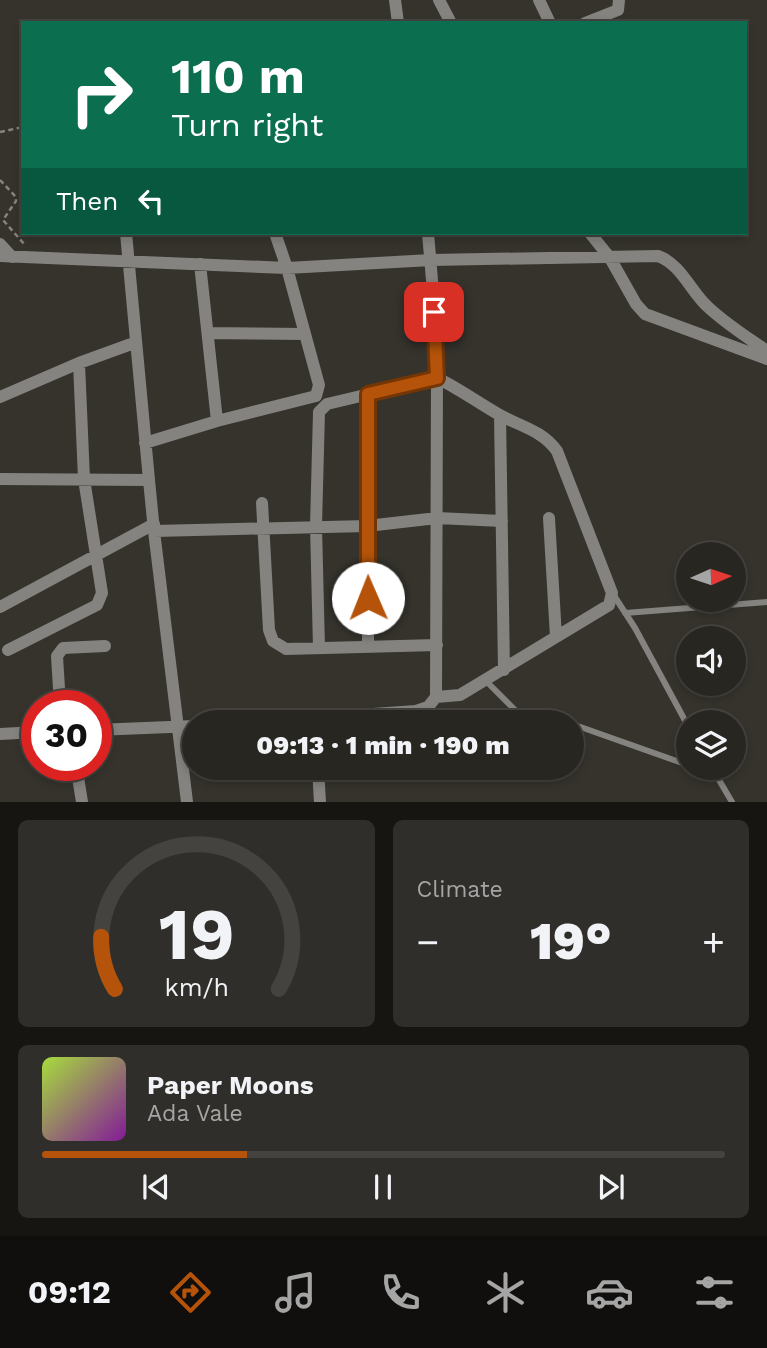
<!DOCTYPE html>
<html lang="en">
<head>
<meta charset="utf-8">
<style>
  :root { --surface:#282621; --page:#302e2a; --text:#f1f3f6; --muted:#a5a5a5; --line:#44433f; --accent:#b45309 }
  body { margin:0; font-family:"Work Sans",sans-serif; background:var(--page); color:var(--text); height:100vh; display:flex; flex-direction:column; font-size:26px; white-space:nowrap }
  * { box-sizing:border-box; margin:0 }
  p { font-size:23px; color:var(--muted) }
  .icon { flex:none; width:38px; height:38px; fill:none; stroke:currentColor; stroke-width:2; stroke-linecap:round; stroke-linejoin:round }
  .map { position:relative; height:802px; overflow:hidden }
  .panel { display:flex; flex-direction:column; gap:18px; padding:18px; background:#161512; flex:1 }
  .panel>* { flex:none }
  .top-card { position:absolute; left:21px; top:21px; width:726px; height:214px; border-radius:0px; box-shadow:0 4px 10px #0003,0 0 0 2px var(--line); background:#0b6e4f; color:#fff; overflow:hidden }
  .needle { width:46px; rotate:87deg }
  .fabs { position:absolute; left:676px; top:542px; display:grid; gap:14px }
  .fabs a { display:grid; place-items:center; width:70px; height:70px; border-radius:50%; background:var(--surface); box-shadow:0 4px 10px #0003,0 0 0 2px var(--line); font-size:35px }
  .speed { position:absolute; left:21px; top:690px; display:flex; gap:14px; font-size:35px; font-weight:700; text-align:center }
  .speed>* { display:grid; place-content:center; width:91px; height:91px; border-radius:50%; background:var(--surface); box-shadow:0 4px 10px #0003,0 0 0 2px var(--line); line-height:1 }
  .speed .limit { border:10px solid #d22; background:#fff; color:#111 }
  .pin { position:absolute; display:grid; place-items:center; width:60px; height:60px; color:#fff; margin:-30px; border-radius:14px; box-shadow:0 4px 10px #0006 }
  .me { position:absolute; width:77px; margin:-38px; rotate:359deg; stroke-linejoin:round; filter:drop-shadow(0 0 5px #0008) }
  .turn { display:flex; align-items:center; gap:24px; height:147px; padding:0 35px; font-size:32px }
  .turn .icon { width:91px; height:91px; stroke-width:2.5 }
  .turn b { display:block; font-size:49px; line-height:60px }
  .then { display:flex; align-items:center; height:66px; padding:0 35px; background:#0003; gap:14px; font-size:26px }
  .big { font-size:52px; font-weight:800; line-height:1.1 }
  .panel .tile { flex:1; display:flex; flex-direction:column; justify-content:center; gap:10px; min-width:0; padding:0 24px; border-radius:10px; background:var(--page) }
  .panel .dial { align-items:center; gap:0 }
  .dial svg { height:182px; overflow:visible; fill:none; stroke:var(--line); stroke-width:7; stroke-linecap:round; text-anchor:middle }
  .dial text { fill:var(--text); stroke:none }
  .song { display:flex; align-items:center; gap:21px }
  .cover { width:84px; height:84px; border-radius:10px; background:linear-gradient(135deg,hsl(80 70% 55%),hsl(290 70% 35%)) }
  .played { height:7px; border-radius:4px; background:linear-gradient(90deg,var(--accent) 30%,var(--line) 30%) }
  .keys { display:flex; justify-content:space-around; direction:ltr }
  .heat { display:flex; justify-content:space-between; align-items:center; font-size:38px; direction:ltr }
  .panel .tiles { flex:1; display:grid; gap:18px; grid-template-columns:1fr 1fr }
  .tile:last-child { grid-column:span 2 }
  .trip { position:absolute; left:182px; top:710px; width:402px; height:70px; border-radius:35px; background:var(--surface); box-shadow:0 4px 10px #0003,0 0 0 2px var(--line); font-weight:800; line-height:70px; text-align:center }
  .menu { display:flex; height:112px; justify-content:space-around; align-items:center; background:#100f0d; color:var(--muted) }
  .menu .icon { width:49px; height:49px }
  .menu .active { color:var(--accent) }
  .menu b { font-size:32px; color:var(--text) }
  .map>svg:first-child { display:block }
</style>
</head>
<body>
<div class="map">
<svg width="767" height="802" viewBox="0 0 767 802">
  <rect width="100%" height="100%" fill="#35332c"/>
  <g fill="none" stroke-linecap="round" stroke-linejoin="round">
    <path stroke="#86847e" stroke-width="2.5" stroke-dasharray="5 3.5" stroke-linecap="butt" d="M 0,132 L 23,127
      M 0,180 L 16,197 L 16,201 L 3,220 L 25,245"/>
    <path stroke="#84837f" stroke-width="6" d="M 613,594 L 635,628 L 688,726
      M 625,613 L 767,602
      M 485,680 L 521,716 L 562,723
      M 572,724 L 688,765
      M 698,768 L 715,773
      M 712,768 L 732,802"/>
    <path stroke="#84837f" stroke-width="12" d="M 395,0 L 398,23
      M 439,0 L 451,23
      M 539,0 L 550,23
      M 585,23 L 618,10 L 619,0
      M 590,233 L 610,258 L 636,304 L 645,314 L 767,359
      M 0,244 L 12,257
      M 0,256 L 287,268 L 431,260 L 658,256 C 681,264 691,292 708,307 C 726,324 747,337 767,351
      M 200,264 L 217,421
      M 208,333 L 305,334
      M 368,394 L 368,646
      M 0,397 L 79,363 L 134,343
      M 500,415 L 504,670
      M 145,443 L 217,421 L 316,396 L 319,385 L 287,268 L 275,233
      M 0,479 L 149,480 L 126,233
      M 149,480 L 154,531
      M 262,503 L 269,630 L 273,641 L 286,649 L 437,645
      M 549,518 L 556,637
      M 0,607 L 154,524
      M 319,648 L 316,526 L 319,412 L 327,404 L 437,378 C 458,388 477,402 498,414 C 519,426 542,430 557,451 L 612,593 L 609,605 L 460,695 L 436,697
      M 8,650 L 97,605 L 102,593 L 84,479 L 79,363
      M 60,705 L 57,656 L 63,648 L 105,646
      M 243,723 L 416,711 L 428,707 L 436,697 L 437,378 L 433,292 L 428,233
      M 96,730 L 194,726
      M 0,734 L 37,732
      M 76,765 L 82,802
      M 318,768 L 320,802
      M 187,802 L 154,531 L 367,526 L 437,518 L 502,521"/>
  </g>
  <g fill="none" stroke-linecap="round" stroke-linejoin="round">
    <defs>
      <path id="route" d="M 368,598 L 368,394 L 437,378 L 434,312"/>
    </defs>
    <use href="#route" stroke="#753606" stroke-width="18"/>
    <use href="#route" stroke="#b45309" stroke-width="12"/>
  </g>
</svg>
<div class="fabs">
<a><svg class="needle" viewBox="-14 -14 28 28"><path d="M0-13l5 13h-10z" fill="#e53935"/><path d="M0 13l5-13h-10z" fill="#a5a5a5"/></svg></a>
<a><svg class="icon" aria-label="sound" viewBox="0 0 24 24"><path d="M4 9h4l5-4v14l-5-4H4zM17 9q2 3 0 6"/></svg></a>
<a><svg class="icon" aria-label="layers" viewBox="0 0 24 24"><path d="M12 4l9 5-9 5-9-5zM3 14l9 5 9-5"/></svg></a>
</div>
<div class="speed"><div class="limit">30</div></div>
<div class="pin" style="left:434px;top:312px;background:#d93025"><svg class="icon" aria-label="arrive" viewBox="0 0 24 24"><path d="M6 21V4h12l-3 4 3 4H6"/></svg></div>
<svg class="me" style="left:368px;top:598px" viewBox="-20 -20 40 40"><circle r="19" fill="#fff"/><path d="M0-13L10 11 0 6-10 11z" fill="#b45309"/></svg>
<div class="trip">09:13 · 1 min · 190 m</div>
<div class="top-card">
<div class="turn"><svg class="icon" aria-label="right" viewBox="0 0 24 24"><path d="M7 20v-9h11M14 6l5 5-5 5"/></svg><div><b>110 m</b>Turn right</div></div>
<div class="then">Then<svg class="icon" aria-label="left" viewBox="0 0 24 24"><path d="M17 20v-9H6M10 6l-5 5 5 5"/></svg></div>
</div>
</div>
<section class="panel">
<div class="tiles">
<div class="tile dial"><svg viewBox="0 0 100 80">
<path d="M14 69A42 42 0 1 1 86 69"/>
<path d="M14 69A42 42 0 0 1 8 46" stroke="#b45309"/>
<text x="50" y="56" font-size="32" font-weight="700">19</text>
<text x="50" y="72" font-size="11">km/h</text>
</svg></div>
<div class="tile"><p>Climate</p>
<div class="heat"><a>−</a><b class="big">19°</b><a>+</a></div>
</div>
<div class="tile">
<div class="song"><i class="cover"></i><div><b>Paper Moons</b><p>Ada Vale</p></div></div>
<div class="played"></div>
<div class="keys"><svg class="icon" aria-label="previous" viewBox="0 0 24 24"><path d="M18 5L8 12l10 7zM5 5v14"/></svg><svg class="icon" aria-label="pause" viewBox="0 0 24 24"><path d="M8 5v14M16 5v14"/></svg><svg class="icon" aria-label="next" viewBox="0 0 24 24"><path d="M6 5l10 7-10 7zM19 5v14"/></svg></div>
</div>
</div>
</section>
<nav class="menu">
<b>09:12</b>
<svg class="icon active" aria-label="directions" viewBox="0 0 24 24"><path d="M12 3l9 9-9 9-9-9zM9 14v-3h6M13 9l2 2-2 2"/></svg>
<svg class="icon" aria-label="music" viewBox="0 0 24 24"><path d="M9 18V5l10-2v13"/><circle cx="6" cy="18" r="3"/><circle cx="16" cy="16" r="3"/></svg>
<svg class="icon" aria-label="phone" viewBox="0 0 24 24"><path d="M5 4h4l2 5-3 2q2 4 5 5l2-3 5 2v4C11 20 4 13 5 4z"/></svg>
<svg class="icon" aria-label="climate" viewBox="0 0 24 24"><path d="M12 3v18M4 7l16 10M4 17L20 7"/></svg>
<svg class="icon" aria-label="car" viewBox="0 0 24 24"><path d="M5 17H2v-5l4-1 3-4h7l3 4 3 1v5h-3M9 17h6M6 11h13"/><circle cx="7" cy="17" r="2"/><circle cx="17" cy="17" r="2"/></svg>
<svg class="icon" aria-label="filters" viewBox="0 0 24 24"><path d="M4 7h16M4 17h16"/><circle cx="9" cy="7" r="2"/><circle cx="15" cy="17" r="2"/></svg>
</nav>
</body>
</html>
